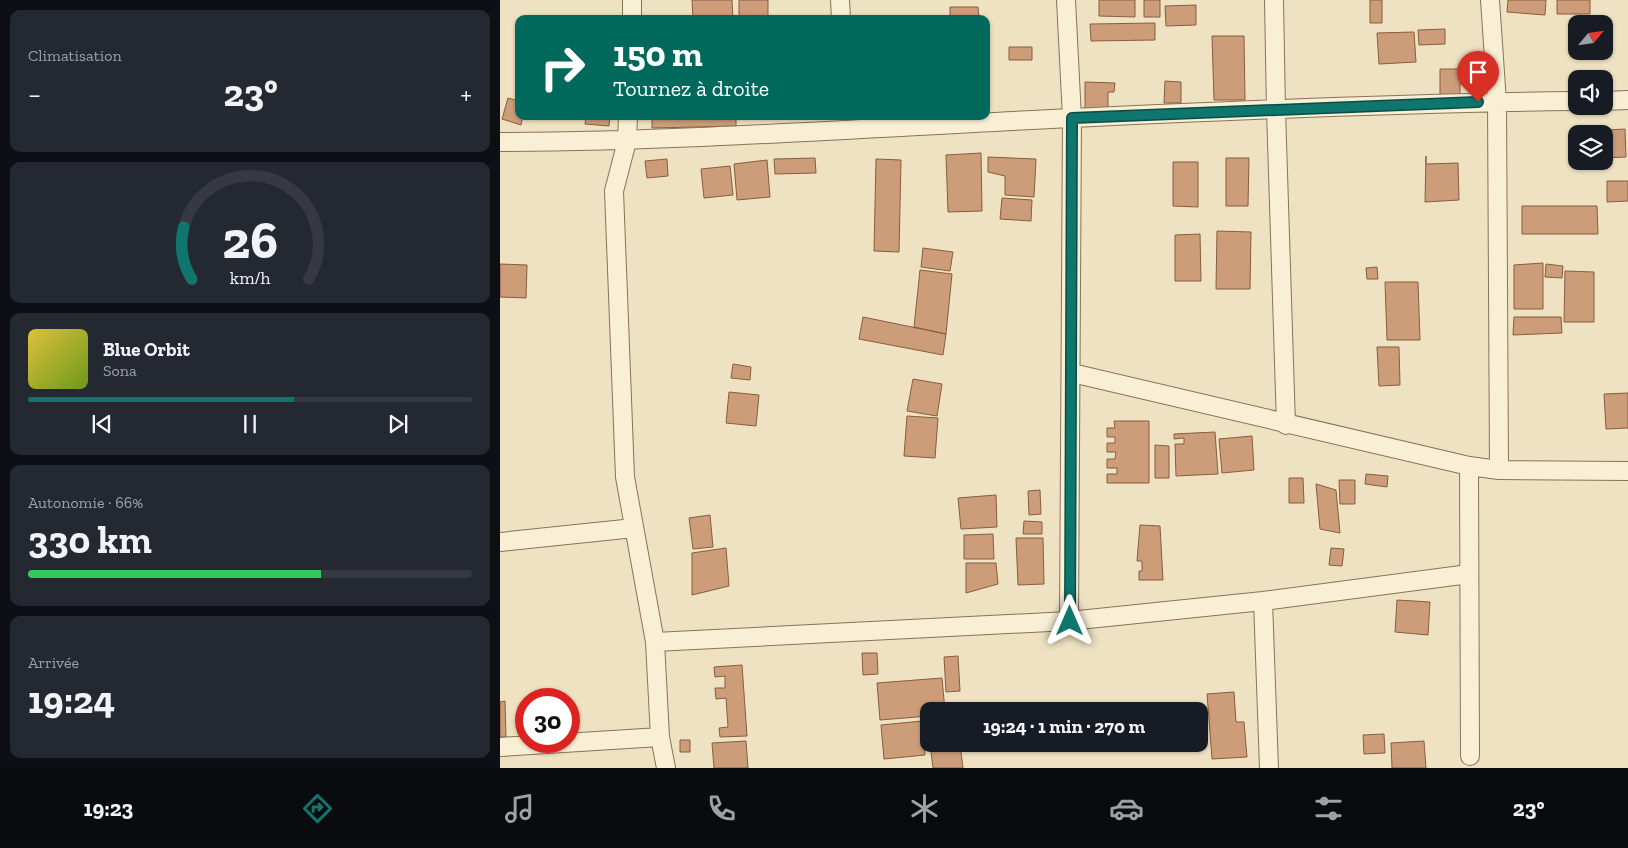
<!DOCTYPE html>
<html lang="fr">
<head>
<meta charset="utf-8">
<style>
  :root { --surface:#171b24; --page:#242831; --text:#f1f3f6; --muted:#9ea1a6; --line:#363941; --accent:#0f766e }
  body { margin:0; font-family:"Zilla Slab",serif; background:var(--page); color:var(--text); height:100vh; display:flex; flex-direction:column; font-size:19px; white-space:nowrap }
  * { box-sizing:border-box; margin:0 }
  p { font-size:16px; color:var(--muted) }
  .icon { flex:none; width:28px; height:28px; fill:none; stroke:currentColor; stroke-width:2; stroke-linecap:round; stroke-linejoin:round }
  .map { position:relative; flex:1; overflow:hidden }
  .side { display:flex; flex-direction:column; gap:10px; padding:10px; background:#0d0f14; width:500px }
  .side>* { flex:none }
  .guide { position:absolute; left:15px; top:15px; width:475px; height:105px; border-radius:10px; box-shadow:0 1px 4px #0004; background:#00695c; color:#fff; overflow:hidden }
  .needle { width:32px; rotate:61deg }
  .buttons { position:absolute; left:1068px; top:15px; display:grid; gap:10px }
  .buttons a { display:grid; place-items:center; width:45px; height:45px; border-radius:10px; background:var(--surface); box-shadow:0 1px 4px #0004; font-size:25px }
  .speed { position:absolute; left:15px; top:688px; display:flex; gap:10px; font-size:25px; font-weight:700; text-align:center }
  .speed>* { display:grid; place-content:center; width:65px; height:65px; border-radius:50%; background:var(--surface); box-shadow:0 1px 4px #0004; line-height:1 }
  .speed .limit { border:8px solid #d22; background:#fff; color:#111 }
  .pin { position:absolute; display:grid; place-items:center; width:42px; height:42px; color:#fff; margin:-51px -21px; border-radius:50% 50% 50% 0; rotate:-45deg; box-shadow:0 0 5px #0007 }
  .pin .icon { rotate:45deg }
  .me { position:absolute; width:55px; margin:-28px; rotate:0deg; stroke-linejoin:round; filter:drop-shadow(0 0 4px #0008) }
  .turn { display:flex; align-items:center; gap:18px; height:105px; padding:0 15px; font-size:22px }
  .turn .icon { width:65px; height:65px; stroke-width:2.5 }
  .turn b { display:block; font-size:35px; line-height:42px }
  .big { font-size:38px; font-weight:700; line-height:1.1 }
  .side .card { flex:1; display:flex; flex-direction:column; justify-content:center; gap:8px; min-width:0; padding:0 18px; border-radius:10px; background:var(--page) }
  .side .dial { align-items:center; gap:0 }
  .dial svg { height:130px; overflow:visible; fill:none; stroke:var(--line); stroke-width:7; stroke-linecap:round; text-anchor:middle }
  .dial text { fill:var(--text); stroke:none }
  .song { display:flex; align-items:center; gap:15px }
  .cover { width:60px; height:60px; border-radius:8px; background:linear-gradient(135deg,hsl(50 70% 55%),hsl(80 70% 35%)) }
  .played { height:5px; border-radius:2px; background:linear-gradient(90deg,var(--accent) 60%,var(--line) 60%) }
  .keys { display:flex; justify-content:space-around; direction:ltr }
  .heat { display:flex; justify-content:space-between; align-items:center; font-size:28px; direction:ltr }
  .charge { height:8px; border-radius:4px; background:linear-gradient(90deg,#34c759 66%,var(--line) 0) }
  .trip { position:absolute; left:420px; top:702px; width:288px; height:50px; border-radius:10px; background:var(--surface); box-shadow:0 1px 4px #0004; font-weight:700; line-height:50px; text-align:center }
  .menu { display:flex; height:80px; justify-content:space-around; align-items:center; background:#090b0e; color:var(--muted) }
  .menu .icon { width:35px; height:35px }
  .menu .active { color:var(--accent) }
  .menu b { font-size:22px; color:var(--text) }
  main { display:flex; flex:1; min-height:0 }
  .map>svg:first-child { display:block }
</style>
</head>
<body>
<main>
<section class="side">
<div class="card"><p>Climatisation</p>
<div class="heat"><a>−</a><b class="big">23°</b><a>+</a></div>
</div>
<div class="card dial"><svg viewBox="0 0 100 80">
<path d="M14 69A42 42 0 1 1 86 69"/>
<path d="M14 69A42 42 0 0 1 9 37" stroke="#0f766e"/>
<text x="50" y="56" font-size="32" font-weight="700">26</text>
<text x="50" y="72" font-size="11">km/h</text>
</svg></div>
<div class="card">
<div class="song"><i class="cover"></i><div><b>Blue Orbit</b><p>Sona</p></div></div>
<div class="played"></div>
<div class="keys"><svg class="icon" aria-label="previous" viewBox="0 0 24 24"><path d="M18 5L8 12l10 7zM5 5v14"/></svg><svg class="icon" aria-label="pause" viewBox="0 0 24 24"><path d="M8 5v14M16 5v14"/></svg><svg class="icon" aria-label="next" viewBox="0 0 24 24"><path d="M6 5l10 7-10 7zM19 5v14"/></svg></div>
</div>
<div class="card"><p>Autonomie · 66%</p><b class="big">330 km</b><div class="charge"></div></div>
<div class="card"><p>Arrivée</p><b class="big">19:24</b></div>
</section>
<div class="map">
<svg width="1128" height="768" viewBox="0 0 1128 768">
  <rect width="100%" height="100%" fill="#eee2c2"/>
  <path fill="#cc9d78" stroke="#875d3f" d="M 192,0 L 232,0 L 233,19 L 193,19 Z
    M 239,0 L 268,0 L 268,19 L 239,19 Z
    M 599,0 L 635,0 L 635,17 L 599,16 Z
    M 644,0 L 660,0 L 660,17 L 644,17 Z
    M 870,0 L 882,0 L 882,23 L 870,23 Z
    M 1008,0 L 1046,0 L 1045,15 L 1007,12 Z
    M 1057,0 L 1090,0 L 1090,14 L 1057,14 Z
    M 696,5 L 696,25 L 666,26 L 665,6 Z
    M 450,7 L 478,7 L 479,19 L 450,19 Z
    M 655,23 L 655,40 L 591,41 L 590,24 Z
    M 945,29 L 945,44 L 919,45 L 918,30 Z
    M 914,32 L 916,62 L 879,64 L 877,33 Z
    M 712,36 L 744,36 L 745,100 L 714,100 Z
    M 509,47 L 532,47 L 532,60 L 509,60 Z
    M 940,69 L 960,69 L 960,98 L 940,98 Z
    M 665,81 L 681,82 L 681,103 L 664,103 Z
    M 585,82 L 615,83 L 614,92 L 608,92 L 608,111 L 585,110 Z
    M 8,98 L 19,101 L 19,116 L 23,116 L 21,125 L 2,119 Z
    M 31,116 L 70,116 L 70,118 Z
    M 86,116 L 110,116 L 109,126 L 85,124 Z
    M 152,116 L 236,116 L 236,126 L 152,128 Z
    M 1125,129 L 1126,157 L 1104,158 L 1104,134 L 1089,134 L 1089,131 Z
    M 481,153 L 482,211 L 448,212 L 446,155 Z
    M 926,156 L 926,164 L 958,163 L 959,200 L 925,202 Z
    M 488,157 L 536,159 L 534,197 L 505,195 L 505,176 L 488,172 Z
    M 315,158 L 316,173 L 275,174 L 274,159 Z
    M 726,158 L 749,158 L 748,206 L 726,206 Z
    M 167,159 L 168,176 L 147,178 L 145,161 Z
    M 376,159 L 401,160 L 399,252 L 374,251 Z
    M 267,160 L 270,197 L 237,200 L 234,164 Z
    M 673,162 L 698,162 L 698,207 L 673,206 Z
    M 230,166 L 233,195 L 204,198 L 201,169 Z
    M 1107,181 L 1128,181 L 1128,201 L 1107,202 Z
    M 502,198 L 532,200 L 531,221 L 500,219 Z
    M 1022,206 L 1097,206 L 1098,234 L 1022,234 Z
    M 717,231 L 751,232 L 750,289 L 716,289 Z
    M 700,234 L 701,281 L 675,281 L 675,235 Z
    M 423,248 L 453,252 L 450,271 L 421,267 Z
    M 1043,263 L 1043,309 L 1014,309 L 1014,265 Z
    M 0,264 L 27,265 L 26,298 L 0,297 Z
    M 1046,264 L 1063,266 L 1062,278 L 1045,277 Z
    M 877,267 L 878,279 L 867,279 L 866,268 Z
    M 420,270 L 452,274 L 446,334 L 414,327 Z
    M 1065,271 L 1094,272 L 1094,322 L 1064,322 Z
    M 885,282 L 918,282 L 920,340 L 887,340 Z
    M 363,317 L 446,334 L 443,355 L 359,339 Z
    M 1014,317 L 1061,317 L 1062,333 L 1013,335 Z
    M 877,347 L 899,347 L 900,385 L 879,386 Z
    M 233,364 L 251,367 L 250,380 L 231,378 Z
    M 413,379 L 442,384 L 437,416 L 407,411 Z
    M 229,392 L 259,395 L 256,426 L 226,423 Z
    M 1128,393 L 1128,428 L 1106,429 L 1104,394 Z
    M 407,416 L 438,418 L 435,458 L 404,456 Z
    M 614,421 L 649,421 L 649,483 L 607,483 L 607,474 L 617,474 L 617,468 L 607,468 L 607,459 L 615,459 L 616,452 L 607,452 L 607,443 L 615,443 L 615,437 L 607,437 L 607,428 L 615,428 Z
    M 715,432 L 718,474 L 676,476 L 675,444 L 684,444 L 684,438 L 674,439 L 674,434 Z
    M 752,436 L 754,470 L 722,473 L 719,439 Z
    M 655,445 L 669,446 L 669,478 L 655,478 Z
    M 866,474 L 888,476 L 887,487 L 865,484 Z
    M 789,478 L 803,478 L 804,503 L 789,503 Z
    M 839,480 L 855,480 L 855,504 L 840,504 Z
    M 816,484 L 836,490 L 840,533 L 820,529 Z
    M 540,490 L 541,514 L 529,515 L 528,491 Z
    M 496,495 L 497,527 L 461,529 L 458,498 Z
    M 210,515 L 213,547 L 193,549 L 189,518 Z
    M 524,521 L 542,522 L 542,534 L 523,534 Z
    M 640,525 L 660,526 L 663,580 L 639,580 L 639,571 L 642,571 L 642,561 L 637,561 Z
    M 493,534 L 494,559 L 464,559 L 464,535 Z
    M 516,538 L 543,538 L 544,584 L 518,585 Z
    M 226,548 L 229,586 L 192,595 L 192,553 Z
    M 831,548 L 844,549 L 842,566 L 829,565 Z
    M 466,563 L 496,563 L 498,584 L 466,593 Z
    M 897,600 L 930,602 L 928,635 L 895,632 Z
    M 362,653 L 377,653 L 378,674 L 363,675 Z
    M 458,656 L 460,691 L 446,692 L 444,657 Z
    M 242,665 L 247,736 L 220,737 L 219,728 L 228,727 L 226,698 L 216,699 L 215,688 L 225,688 L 225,676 L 215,677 L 214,667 Z
    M 442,678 L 445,711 L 429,711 L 429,716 L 380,720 L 377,683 Z
    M 734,692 L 736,722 L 744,722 L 747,757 L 712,759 L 707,694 Z
    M 5,701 L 6,737 L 0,737 L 0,702 Z
    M 422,721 L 425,755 L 384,759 L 381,725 Z
    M 884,734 L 885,753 L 864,754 L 863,735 Z
    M 180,740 L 190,740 L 190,752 L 180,752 Z
    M 246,741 L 248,768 L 214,768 L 212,743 Z
    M 924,741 L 926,768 L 892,768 L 891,743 Z
    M 430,744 L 460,744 L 463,768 L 433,768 Z"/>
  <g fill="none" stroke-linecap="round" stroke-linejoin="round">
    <defs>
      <path id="street" d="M 340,0 L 341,19
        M 566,0 L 572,118 L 569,621
        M 774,0 L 776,110 L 786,425
        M 990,0 L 997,102 L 999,470
        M 132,19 L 132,0
        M 1104,101 L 1128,100
        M 128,116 L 127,141 L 114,191 L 125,477 L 155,642 L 160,737 L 166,768
        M 0,142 C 191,141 382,127 573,118 C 741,110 909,103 1076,101
        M 572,373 L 969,466 L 999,470 L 1128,471
        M 969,466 L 970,756
        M 0,542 L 134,528
        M 763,601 L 769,768
        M 155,642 L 569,621 L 763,601 L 969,574
        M 0,747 L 160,737"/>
    </defs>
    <use href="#street" stroke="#887359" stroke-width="20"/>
    <use href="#street" stroke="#f9efd5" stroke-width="18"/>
  </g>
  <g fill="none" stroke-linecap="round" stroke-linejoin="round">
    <defs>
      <path id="route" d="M 570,621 L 572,118 L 978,102"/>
    </defs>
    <use href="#route" stroke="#0a4d48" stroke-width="12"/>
    <use href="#route" stroke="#0f766e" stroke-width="9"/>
  </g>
</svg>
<div class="buttons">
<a><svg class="needle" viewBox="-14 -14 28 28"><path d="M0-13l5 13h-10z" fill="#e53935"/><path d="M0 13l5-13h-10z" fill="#9ea1a6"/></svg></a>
<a><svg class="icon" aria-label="sound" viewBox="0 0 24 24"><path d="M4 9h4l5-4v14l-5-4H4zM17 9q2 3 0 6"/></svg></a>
<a><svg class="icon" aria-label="layers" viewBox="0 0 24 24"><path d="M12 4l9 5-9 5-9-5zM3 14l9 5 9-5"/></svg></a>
</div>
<div class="speed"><div class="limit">30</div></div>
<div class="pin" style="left:978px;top:102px;background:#d93025"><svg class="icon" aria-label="arrive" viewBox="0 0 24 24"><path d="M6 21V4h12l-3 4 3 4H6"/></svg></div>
<svg class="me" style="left:570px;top:621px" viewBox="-20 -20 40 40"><path d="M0-17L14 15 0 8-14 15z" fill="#0f766e" stroke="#fff" stroke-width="4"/></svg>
<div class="trip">19:24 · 1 min · 270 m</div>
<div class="guide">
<div class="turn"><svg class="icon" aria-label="right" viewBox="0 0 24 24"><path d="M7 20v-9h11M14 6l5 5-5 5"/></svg><div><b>150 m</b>Tournez à droite</div></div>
</div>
</div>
</main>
<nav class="menu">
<b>19:23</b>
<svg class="icon active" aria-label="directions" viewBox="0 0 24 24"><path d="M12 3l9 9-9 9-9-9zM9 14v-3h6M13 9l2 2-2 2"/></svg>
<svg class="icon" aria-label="music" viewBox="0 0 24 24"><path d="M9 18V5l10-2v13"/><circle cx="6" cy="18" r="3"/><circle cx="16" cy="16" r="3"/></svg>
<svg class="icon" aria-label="phone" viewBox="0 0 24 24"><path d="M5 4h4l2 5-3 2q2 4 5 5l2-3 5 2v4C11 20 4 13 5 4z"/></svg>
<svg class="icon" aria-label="climate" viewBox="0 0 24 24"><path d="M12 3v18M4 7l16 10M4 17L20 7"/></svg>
<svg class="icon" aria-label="car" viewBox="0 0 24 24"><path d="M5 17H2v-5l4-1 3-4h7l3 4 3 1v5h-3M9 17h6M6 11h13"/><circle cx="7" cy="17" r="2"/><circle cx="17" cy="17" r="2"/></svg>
<svg class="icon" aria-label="filters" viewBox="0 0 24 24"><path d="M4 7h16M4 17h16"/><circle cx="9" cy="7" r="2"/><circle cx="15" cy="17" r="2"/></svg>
<b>23°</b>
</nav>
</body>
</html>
